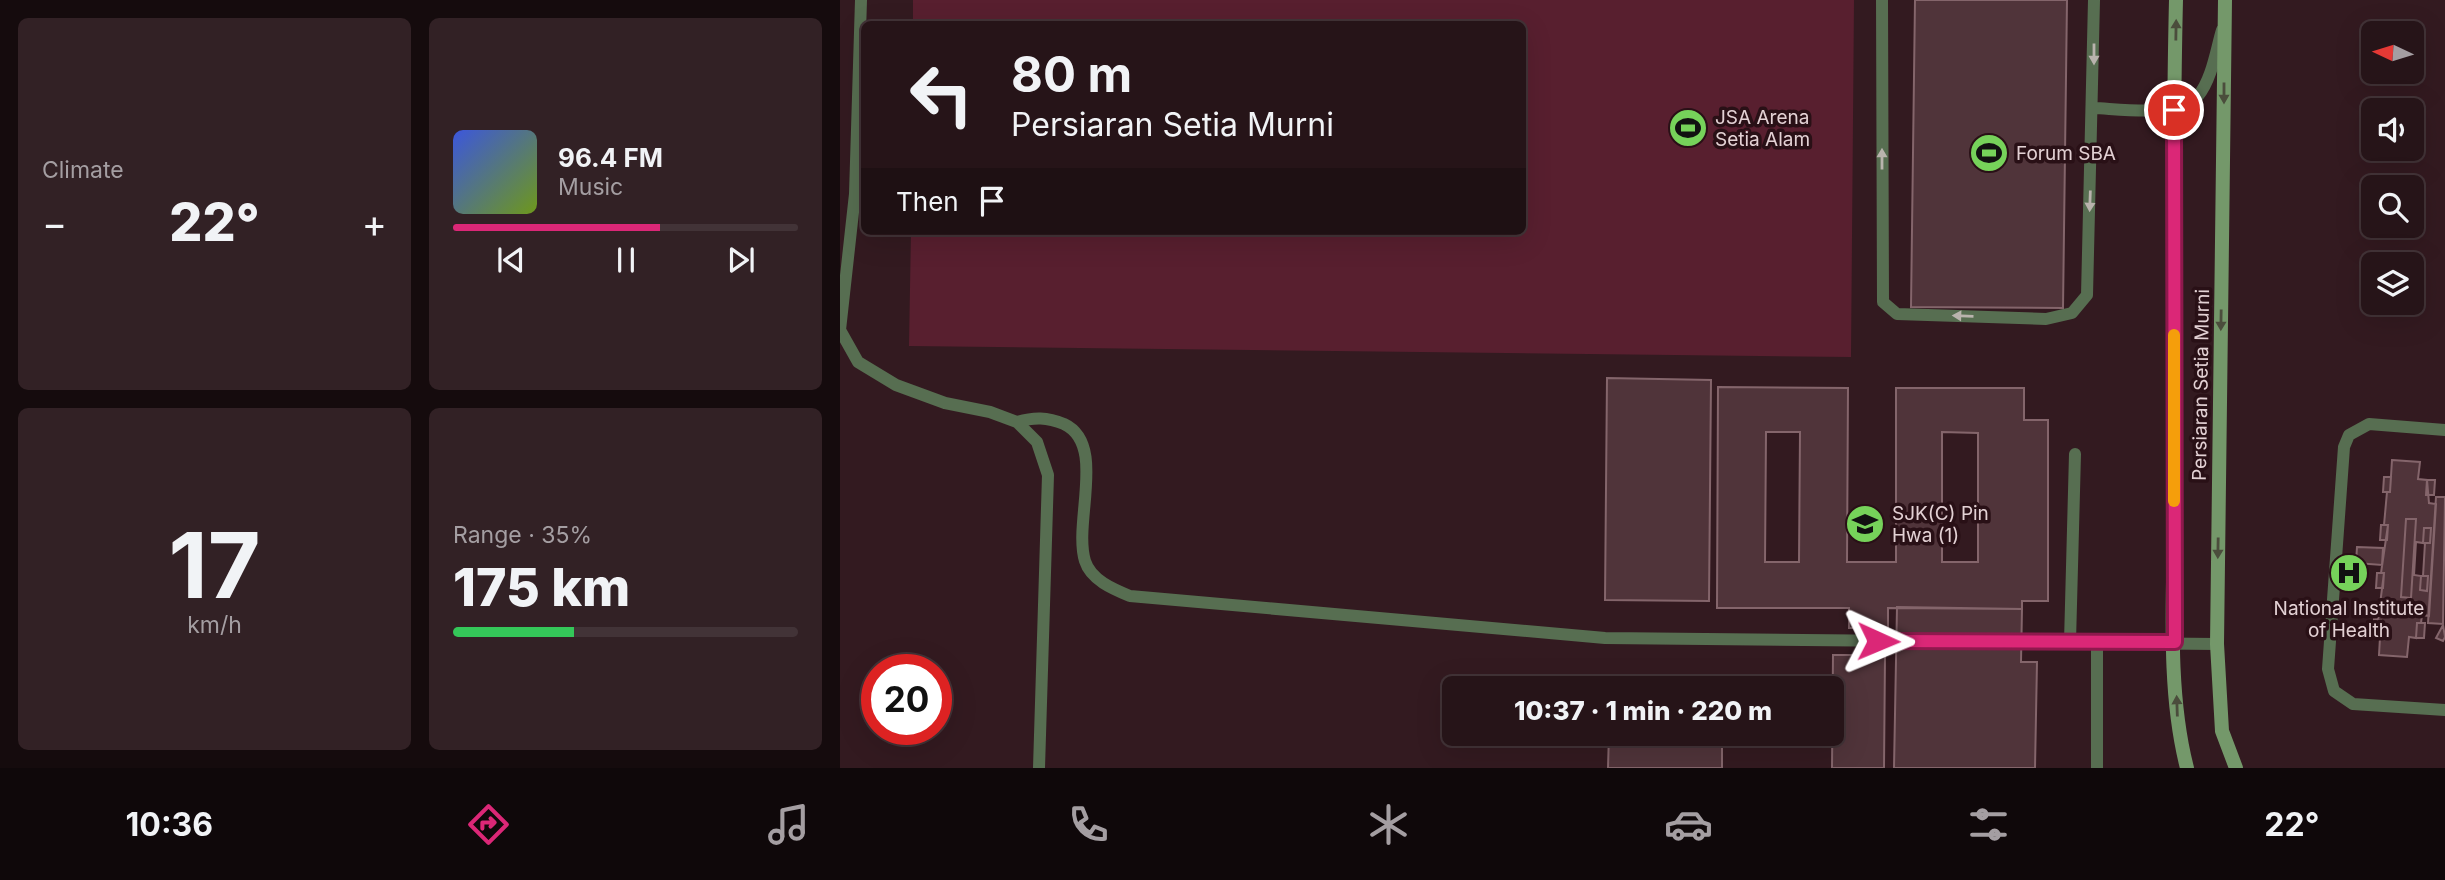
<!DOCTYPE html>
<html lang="en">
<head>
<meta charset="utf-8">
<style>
  :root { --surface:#261418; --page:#322125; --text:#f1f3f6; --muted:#a49ea2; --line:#423337; --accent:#db2777 }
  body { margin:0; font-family:Inter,sans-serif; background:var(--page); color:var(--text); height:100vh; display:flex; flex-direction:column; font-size:26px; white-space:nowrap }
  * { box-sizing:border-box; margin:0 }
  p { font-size:23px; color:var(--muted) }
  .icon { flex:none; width:38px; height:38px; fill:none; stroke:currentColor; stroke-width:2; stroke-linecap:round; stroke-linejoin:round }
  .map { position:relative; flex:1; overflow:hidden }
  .side { display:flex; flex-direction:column; gap:18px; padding:18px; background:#150b0d; width:840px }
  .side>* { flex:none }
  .guide { position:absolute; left:21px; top:21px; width:665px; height:214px; border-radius:10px; box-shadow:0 7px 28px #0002,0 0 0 2px var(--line); background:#261418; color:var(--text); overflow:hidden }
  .needle { width:46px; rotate:274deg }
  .controls { position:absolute; left:1521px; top:21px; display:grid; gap:14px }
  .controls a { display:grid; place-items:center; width:63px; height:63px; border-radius:10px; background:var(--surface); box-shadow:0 7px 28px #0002,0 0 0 2px var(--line); font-size:35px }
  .speed { position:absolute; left:21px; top:654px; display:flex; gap:14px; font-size:35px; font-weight:700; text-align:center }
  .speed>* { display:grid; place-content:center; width:91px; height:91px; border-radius:50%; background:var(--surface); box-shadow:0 7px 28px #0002,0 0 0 2px var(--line); line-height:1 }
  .speed .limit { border:10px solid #d22; background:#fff; color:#111 }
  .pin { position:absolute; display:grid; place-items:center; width:60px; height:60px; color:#fff; margin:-30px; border:4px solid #fff; border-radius:50%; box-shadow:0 2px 7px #0007 }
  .me { position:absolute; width:77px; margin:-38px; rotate:91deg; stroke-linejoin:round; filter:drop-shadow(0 0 5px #0008) }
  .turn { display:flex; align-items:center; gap:24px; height:147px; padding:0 35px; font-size:32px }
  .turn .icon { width:91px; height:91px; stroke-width:2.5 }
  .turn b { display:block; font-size:49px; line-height:60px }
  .then { display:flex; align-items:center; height:66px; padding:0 35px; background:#0003; gap:14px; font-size:26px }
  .big { font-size:52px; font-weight:800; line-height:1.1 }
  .side .card { flex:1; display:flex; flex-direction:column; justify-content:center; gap:10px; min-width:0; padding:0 24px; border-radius:10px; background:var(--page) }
  .side .dial { align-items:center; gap:0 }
  .dial b { font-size:91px; line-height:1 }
  .song { display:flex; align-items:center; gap:21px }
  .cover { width:84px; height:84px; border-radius:10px; background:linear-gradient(135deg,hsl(230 70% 55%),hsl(80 70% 35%)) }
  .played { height:7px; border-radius:4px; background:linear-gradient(90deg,var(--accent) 60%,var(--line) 60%) }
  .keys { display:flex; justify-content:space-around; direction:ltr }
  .heat { display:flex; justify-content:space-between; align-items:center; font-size:38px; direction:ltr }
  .charge { height:10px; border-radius:5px; background:linear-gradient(90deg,#34c759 35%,var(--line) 0) }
  .side .tiles { flex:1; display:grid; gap:18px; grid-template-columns:repeat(2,1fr) }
  .trip { position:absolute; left:602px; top:676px; width:402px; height:70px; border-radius:10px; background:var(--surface); box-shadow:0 7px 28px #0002,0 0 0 2px var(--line); font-weight:800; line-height:70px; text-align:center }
  .menu { display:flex; height:112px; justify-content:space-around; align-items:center; background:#0f080a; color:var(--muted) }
  .menu .icon { width:49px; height:49px }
  .menu .active { color:var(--accent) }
  .menu b { font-size:32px; color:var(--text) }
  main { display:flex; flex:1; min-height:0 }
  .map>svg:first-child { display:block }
</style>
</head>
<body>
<main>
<section class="side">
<div class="tiles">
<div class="card"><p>Climate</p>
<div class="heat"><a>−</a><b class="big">22°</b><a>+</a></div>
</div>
<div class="card">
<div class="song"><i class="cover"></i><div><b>96.4 FM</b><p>Music</p></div></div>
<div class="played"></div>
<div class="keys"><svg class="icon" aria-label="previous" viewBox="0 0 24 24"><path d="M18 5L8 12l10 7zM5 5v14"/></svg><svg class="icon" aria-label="pause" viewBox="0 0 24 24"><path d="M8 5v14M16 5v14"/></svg><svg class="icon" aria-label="next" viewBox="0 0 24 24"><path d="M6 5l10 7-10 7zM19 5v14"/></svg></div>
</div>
<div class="card dial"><b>17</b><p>km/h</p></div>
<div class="card"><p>Range · 35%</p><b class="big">175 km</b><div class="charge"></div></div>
</div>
</section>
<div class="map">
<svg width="1605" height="768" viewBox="0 0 1605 768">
  <rect width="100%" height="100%" fill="#331a20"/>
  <path fill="#581f2f" d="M 73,0 L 1014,0 L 1011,357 L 69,346 L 71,231 L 682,231 L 682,24 L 73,24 Z"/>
  <path fill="#50343a" stroke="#84656b" stroke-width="2" fill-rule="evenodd" d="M 1075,0 L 1227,0 L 1223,308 L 1071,307 Z
    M 767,378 L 871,380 L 869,601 L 765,600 Z
    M 878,387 L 1008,388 L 1007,562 L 1056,562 L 1056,388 L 1184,388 L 1184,420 L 1208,420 L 1208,601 L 1182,601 L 1182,609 L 1048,608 L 1048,628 L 1009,628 L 1009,608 L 877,608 ZM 926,432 L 960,432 L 959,562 L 925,562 ZM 1102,432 L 1138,433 L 1138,562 L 1102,562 Z
    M 1552,460 L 1580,462 L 1578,479 L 1587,480 L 1589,503 L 1596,504 L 1589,616 L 1582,615 L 1581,623 L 1577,623 L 1576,638 L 1569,637 L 1567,657 L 1539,655 L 1541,620 L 1538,620 L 1544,573 L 1541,573 L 1548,525 L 1544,525 L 1547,492 L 1550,492 ZM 1566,519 L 1576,519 L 1571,598 L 1561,597 ZM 1584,528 L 1591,528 L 1590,543 L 1585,543 L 1583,576 L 1588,576 L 1587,591 L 1580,590 L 1581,576 L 1574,575 L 1576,542 L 1583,543 Z
    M 1544,477 L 1551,477 L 1550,492 L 1543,492 Z
    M 1587,480 L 1595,480 L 1594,495 L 1586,495 Z
    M 1596,497 L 1605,497 L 1603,624 L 1588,623 Z
    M 1566,519 L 1576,519 L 1571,598 L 1561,597 Z
    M 1541,525 L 1548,525 L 1547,540 L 1540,540 Z
    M 1584,528 L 1591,528 L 1590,543 L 1583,543 Z
    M 1517,547 L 1543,548 L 1542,565 L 1516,563 Z
    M 1537,573 L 1544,573 L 1543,588 L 1536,588 Z
    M 1581,576 L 1588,576 L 1587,591 L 1580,590 Z
    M 1057,607 L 1182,609 L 1181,662 L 1197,662 L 1195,768 L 1054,768 Z
    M 1534,619 L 1541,620 L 1540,635 L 1533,634 Z
    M 1577,623 L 1585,623 L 1584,638 L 1576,638 Z
    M 1603,625 L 1605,637 L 1603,641 L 1596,638 Z
    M 993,655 L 1045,655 L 1044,768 L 992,768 Z
    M 769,678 L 883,679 L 883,688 L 769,688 Z
    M 769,733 L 882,733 L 882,768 L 768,768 Z"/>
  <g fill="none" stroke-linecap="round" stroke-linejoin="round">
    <path stroke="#576e51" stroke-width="12" d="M 21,0 L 15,194 L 0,330 L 18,362 L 56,385 L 105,403 L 150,412 L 177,422 L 197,442 L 208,475 L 199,768
      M 1042,0 L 1043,302 L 1057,314 L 1206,319 L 1232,313 L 1247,295 L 1254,0
      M 1254,108 C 1280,109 1341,118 1358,96 C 1372,79 1376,50 1382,30
      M 177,422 C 194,417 207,417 224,424 C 267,444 233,522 245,561 C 251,580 273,589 290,596 L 765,638 L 1377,644
      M 1605,430 L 1529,424 L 1509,435 L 1504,447 L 1488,669 L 1494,691 L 1513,704 L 1605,710
      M 1230,642 L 1235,454
      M 1257,768 L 1257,643"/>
    <path stroke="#74986a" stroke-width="14" d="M 1336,0 C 1332,164 1334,329 1334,493 C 1335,581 1325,683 1347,768
      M 1385,0 L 1377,644 L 1382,731 L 1396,768"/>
  </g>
  <defs><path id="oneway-solid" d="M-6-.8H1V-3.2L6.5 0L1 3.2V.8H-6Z" transform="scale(1.75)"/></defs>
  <g fill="#4b4d3c">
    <use href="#oneway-solid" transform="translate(1336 30) rotate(-89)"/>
    <use href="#oneway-solid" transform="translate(1384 93) rotate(90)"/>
    <use href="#oneway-solid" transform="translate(1381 320) rotate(91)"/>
    <use href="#oneway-solid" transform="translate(1378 548) rotate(91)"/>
    <use href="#oneway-solid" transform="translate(1337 706) rotate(-92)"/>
  </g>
  <g fill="#b9b3ad">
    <use href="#oneway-solid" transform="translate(1254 54) rotate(90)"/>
    <use href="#oneway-solid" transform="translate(1042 159) rotate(-90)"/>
    <use href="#oneway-solid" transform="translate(1250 201) rotate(92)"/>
    <use href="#oneway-solid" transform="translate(1123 316) rotate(-178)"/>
  </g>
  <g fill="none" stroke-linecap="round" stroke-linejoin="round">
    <defs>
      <path id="route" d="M 1038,641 L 1335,642 L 1334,110"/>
    </defs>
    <use href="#route" stroke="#8e194d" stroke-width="18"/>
    <use href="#route" stroke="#db2777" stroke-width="12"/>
    <path stroke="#f59e0b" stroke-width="12" d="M 1334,335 L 1334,501"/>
  </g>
  <defs>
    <symbol id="stadium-disc" viewBox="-11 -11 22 22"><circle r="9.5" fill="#76d25a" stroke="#291016"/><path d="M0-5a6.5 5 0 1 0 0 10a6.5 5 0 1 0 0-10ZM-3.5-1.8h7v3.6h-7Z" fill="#111"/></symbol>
    <symbol id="school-disc" viewBox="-11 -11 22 22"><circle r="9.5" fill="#76d25a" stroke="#291016"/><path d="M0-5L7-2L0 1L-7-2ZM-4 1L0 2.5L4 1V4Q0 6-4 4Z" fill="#111"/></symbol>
    <symbol id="hospital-disc" viewBox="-11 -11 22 22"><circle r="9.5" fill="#76d25a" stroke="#291016"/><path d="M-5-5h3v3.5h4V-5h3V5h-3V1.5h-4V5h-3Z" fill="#111"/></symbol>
  </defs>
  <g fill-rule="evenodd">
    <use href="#stadium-disc" x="826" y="106" width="44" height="44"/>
    <use href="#stadium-disc" x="1127" y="131" width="44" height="44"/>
    <use href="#school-disc" x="1003" y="502" width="44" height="44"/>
    <use href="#hospital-disc" x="1487" y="551" width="44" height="44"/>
  </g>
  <g text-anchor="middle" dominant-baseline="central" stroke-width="7" stroke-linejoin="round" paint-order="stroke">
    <g font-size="19" fill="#e3d1d4" stroke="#291016" text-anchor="start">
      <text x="875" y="117">JSA Arena<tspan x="875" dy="22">Setia Alam</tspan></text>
      <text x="1176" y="153">Forum SBA</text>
      <text x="1052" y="513">SJK(C) Pin<tspan x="1052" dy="22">Hwa (1)</tspan></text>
      <text x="1509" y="608" text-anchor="middle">National Institute<tspan x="1509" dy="22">of Health</tspan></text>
    </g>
    <g font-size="19" fill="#e3d1d4" stroke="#291016">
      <text transform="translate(1361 385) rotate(-89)">Persiaran Setia Murni</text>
    </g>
  </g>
</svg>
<div class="controls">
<a><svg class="needle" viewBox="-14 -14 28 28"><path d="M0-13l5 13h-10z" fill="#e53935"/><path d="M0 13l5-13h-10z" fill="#a49ea2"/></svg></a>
<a><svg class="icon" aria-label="sound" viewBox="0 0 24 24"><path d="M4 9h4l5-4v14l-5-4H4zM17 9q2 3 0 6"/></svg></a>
<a><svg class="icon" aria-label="search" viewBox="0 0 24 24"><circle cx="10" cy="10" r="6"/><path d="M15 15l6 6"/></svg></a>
<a><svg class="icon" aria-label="layers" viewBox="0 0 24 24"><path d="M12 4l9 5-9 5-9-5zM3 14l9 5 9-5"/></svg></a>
</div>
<div class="speed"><div class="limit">20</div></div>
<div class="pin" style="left:1334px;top:110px;background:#d93025"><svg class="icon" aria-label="arrive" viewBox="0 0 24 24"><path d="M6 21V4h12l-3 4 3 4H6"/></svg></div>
<svg class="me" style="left:1038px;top:641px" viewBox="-20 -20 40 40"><path d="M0-17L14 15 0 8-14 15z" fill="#db2777" stroke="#fff" stroke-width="4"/></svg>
<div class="trip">10:37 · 1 min · 220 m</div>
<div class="guide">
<div class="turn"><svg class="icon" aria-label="left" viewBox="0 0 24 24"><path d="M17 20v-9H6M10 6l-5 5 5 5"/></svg><div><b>80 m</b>Persiaran Setia Murni</div></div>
<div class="then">Then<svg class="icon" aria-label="arrive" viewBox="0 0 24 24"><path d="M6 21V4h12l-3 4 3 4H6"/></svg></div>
</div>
</div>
</main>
<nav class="menu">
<b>10:36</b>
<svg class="icon active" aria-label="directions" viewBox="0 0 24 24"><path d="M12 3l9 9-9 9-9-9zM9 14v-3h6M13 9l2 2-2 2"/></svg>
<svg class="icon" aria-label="music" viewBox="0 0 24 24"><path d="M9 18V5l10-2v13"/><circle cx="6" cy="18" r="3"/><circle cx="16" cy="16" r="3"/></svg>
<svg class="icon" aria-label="phone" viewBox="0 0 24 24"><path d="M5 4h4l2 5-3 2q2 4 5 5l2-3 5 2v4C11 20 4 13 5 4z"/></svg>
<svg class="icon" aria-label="climate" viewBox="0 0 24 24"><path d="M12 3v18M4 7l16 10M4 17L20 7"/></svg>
<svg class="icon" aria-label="car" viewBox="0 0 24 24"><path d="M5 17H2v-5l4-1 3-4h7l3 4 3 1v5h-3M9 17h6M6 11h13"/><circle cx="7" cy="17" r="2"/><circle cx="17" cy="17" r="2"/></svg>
<svg class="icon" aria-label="filters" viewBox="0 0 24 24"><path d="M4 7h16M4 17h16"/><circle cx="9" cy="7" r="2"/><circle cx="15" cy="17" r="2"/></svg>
<b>22°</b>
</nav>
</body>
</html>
